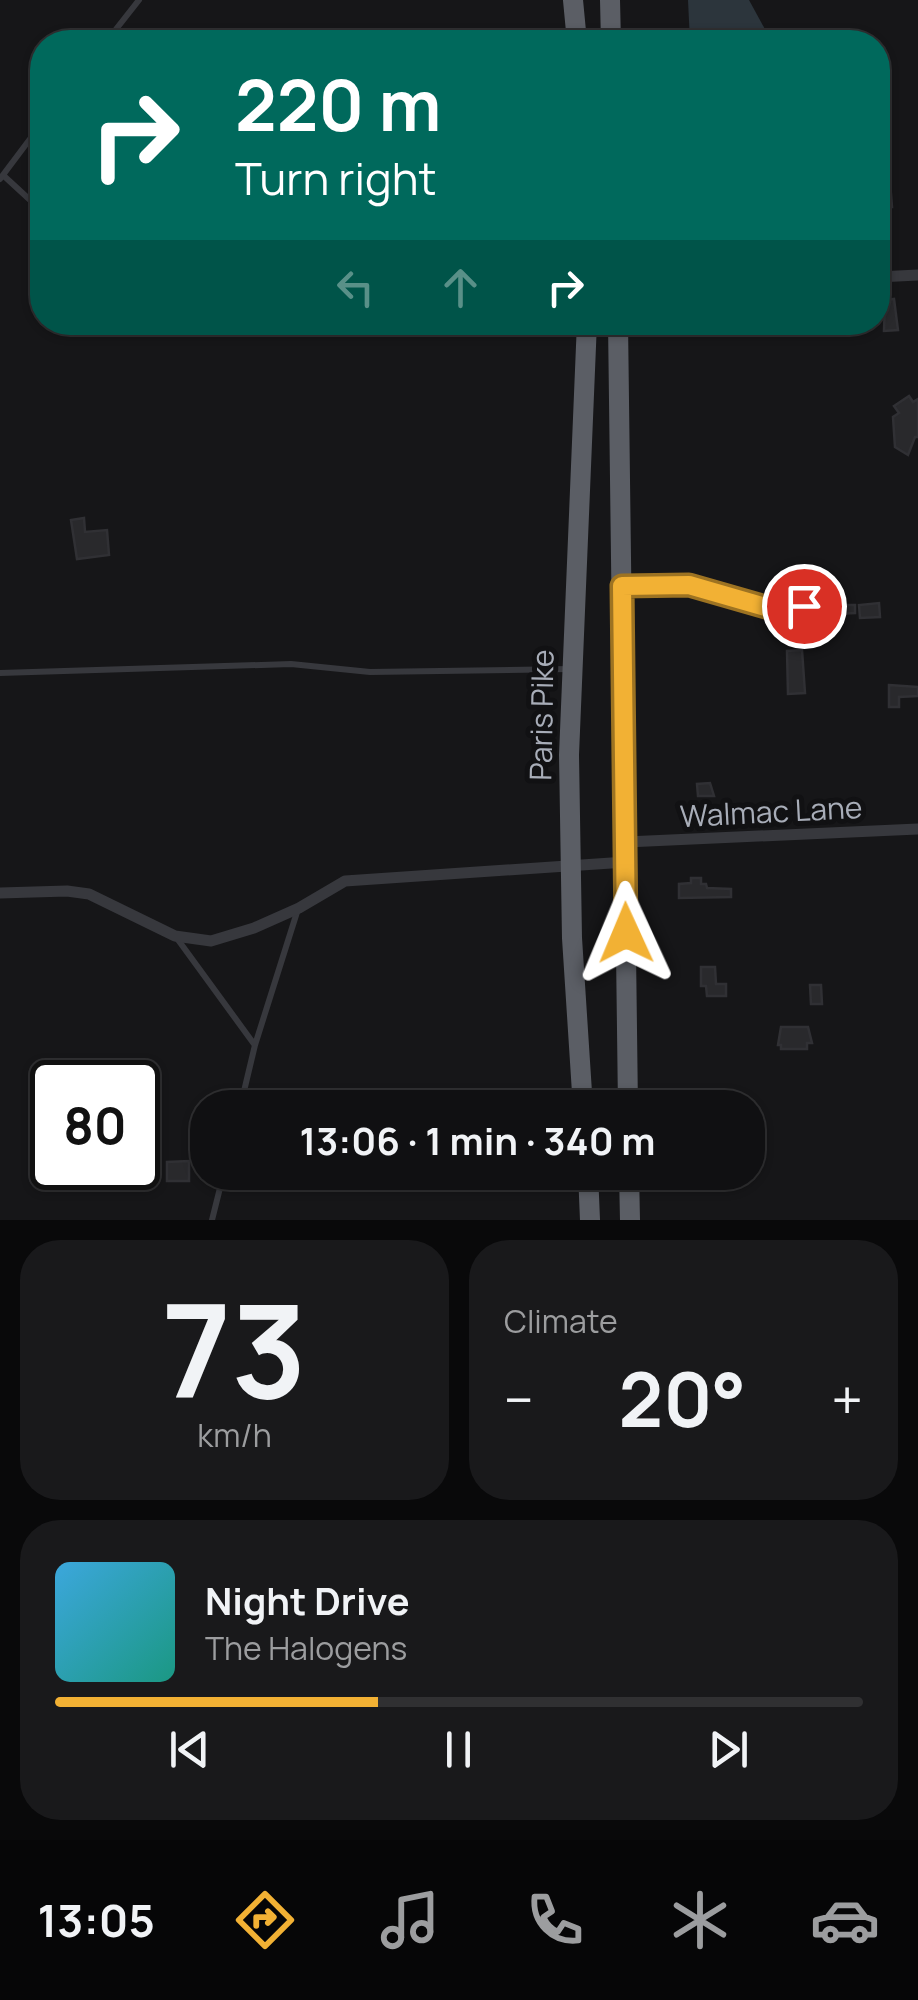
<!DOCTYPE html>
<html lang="en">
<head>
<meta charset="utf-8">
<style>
  :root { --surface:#101012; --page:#19191b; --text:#f1f3f6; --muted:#9c9d9f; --line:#303032; --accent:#f2b134 }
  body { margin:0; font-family:Manrope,sans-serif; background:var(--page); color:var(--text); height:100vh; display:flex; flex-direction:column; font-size:38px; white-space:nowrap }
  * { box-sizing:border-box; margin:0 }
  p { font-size:32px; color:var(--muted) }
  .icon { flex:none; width:55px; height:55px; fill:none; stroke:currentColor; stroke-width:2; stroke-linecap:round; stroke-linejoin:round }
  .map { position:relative; height:1220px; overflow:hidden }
  .side { display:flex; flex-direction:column; gap:20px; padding:20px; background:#09090a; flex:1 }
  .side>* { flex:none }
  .guide { position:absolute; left:30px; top:30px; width:860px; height:305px; border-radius:40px; box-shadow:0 2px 8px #0004,0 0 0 2px var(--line); background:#00695c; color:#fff; overflow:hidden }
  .speed { position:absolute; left:30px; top:1060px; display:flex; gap:20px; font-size:50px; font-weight:700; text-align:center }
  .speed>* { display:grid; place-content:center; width:130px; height:130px; border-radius:50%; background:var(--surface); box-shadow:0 2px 8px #0004,0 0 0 2px var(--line); line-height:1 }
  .speed .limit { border:5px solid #111; border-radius:15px; background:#fff; color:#111 }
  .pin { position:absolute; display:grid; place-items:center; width:85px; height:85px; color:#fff; margin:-42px; border:5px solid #fff; border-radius:50%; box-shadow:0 2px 10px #0007 }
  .me { position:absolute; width:110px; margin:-55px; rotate:359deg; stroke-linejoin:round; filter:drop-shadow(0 0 8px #0008) }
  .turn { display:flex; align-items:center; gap:35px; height:210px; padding:0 40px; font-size:45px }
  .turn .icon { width:130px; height:130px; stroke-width:2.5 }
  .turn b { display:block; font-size:70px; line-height:85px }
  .lanes { display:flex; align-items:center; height:95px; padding:0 40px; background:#0003; justify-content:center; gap:50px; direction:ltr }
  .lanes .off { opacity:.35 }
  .big { font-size:75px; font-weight:700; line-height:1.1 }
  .side .card { flex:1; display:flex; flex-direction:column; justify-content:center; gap:15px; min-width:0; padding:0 35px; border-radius:40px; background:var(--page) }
  .side .dial { align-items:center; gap:0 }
  .dial b { font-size:130px; line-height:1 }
  .song { display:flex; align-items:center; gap:30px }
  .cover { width:120px; height:120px; border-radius:15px; background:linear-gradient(135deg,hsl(200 70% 55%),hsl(170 70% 35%)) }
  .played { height:10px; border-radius:5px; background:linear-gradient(90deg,var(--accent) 40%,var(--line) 40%) }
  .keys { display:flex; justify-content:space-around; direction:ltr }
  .heat { display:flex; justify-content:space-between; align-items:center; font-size:55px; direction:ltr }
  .side .tiles { flex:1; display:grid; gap:20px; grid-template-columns:1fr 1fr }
  .card:last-child { grid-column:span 2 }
  .trip { position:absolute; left:190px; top:1090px; width:575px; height:100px; border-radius:40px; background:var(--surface); box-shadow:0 2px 8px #0004,0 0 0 2px var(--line); font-weight:700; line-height:100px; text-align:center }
  .tab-bar { display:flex; height:160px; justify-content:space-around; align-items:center; background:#060607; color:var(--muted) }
  .tab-bar .icon { width:70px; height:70px }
  .tab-bar .on { color:var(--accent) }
  .tab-bar b { font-size:45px; color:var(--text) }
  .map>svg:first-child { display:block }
</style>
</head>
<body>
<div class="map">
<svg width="918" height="1220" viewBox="0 0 918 1220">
  <rect width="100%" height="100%" fill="#161618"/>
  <path fill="#2c353c" d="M 688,0 L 749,0 L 772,42 L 690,42 Z"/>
  <path fill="#29292c" stroke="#303034" stroke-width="2.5" d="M 879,184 L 886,184 L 886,194 L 891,194 L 892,207 L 887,207 L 889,236 L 878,236 Z
    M 894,299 L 898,330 L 884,331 L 885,300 Z
    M 909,396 L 913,402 L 918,399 L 918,437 L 915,437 L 908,455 L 895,447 L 893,417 L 899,413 L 894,406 Z
    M 84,518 L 85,532 L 107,530 L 109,555 L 77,559 L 71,520 Z
    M 879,603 L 880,617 L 860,618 L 859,605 Z
    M 823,605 L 855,605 L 855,613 L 815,615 L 815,608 L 823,607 Z
    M 802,650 L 805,693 L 788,694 L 787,651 Z
    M 889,685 L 918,687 L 918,696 L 899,697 L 899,707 L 889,707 Z
    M 710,783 L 714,796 L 698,796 L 697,784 Z
    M 691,878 L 701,878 L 701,884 L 706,884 L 707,888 L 731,889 L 731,897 L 679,898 L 679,884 L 691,883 Z
    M 701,967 L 715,967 L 716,984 L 726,984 L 726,996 L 707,996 L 706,986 L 701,986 Z
    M 810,985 L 821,985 L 822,1004 L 811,1004 Z
    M 781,1027 L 808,1027 L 812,1043 L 807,1043 L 807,1049 L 781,1049 L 781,1045 L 778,1045 Z
    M 189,1161 L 189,1181 L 167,1181 L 167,1162 Z"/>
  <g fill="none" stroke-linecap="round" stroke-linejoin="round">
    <path stroke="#37383d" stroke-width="6" d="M 106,42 L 139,0
      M 4,176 L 42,211
      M 0,179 L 42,123
      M 623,586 L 689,585 L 776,610 L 804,606
      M 0,673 L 291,664 L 370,672 L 570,669
      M 176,937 L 254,1044
      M 240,1108 L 255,1045 L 298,909
      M 212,1220 L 224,1172"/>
    <path stroke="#37383d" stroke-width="11" d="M 878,277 L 918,275
      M 626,842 L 918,829
      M 0,893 L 67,891 L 89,894 L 175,936 L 211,941 L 254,928 L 299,908 L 345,881 L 626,862"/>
    <path stroke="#5b5e65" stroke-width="20" d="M 573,0 L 577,42
      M 610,0 L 611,42
      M 618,322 L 628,1108
      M 583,1108 L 572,938 L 569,755 L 587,322
      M 588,1172 L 590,1220
      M 629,1172 L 630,1220"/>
  </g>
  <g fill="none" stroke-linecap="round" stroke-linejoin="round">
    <defs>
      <path id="route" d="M 626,933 L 622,586 L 689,585 L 776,610 L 804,606"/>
    </defs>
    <use href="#route" stroke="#9d7322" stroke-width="25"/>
    <use href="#route" stroke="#f2b134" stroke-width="18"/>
  </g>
  <g text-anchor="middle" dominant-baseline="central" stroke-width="10" stroke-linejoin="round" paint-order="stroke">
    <g font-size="30" fill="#a8adb8" stroke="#111113">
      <text transform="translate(541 715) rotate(-89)">Paris Pike</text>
      <text transform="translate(771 811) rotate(-3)">Walmac Lane</text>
    </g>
  </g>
</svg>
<div class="speed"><div class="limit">80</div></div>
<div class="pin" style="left:804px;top:606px;background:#d93025"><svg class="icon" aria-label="arrive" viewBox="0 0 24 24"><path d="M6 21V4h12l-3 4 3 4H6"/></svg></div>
<svg class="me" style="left:626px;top:933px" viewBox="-20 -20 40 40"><path d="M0-17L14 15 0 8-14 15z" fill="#f2b134" stroke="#fff" stroke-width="4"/></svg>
<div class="trip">13:06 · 1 min · 340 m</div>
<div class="guide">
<div class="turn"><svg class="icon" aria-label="right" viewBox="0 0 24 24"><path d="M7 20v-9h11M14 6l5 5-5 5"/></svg><div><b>220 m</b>Turn right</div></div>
<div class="lanes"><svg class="icon off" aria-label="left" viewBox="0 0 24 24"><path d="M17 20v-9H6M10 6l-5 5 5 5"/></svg><svg class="icon off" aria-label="ahead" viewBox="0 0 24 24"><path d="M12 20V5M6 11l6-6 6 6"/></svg><svg class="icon" aria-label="right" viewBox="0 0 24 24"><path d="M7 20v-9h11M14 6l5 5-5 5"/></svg></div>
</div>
</div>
<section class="side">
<div class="tiles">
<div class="card dial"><b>73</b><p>km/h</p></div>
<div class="card"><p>Climate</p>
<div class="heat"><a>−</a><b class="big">20°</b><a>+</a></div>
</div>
<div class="card">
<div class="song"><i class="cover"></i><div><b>Night Drive</b><p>The Halogens</p></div></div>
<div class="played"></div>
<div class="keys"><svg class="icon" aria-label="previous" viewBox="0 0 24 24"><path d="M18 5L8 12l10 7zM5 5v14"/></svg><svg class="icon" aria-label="pause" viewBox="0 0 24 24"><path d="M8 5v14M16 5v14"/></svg><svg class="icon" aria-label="next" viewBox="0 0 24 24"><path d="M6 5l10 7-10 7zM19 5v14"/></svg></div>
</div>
</div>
</section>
<nav class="tab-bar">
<b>13:05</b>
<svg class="icon on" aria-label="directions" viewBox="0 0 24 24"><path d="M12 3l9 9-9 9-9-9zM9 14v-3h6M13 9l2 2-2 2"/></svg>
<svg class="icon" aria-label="music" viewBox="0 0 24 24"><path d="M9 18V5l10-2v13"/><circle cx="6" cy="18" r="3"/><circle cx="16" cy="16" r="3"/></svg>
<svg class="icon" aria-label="phone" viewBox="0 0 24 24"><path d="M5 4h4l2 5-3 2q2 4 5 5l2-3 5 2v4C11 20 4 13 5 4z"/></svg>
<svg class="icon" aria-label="climate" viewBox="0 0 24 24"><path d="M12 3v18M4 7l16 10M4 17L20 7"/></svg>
<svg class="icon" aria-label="car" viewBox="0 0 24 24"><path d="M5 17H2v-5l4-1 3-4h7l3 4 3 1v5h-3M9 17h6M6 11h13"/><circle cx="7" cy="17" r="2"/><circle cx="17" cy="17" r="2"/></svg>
</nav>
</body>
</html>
